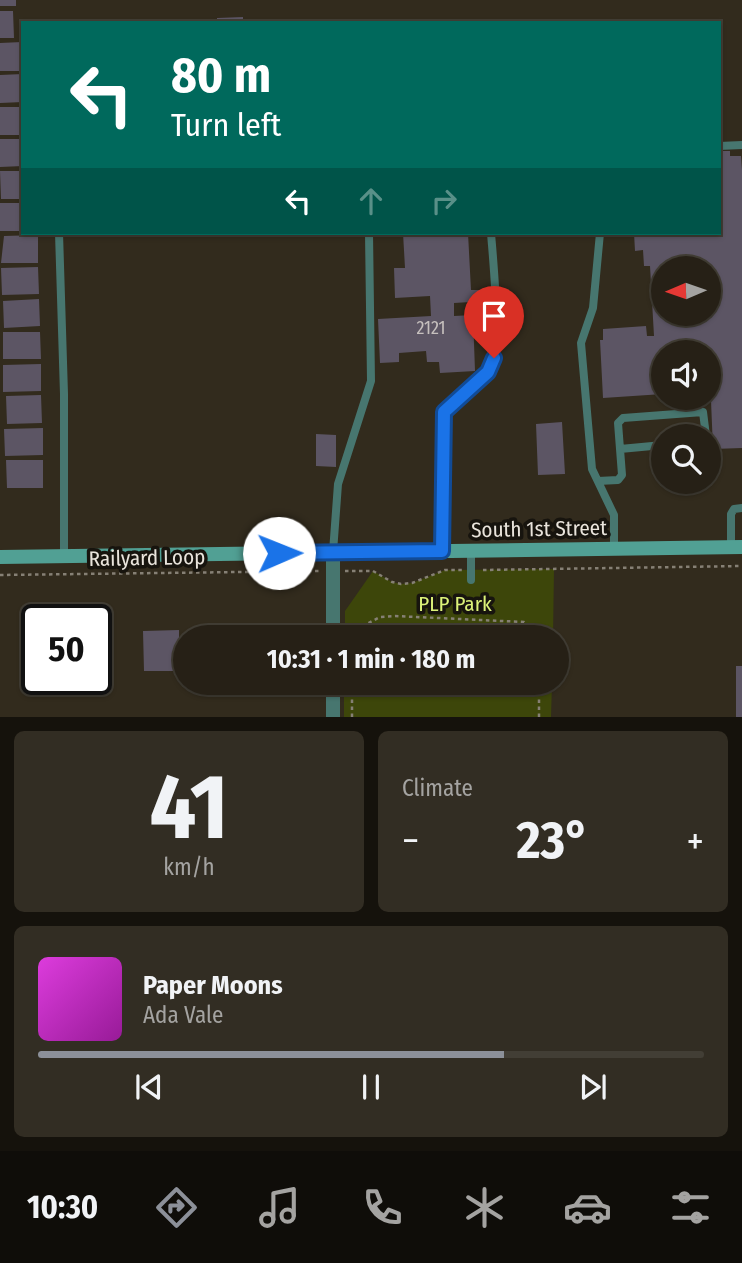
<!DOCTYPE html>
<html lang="en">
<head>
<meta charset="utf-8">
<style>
  :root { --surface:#262016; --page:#322d23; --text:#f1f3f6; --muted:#a4a3a1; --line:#423e35; --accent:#8c9099 }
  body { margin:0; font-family:"Fira Sans Condensed",sans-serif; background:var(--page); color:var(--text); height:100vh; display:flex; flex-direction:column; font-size:26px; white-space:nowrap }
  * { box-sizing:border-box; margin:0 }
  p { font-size:23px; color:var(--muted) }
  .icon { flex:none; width:38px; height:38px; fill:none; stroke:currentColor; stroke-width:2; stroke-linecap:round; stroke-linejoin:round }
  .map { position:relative; height:717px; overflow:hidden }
  .drawer { display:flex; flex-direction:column; gap:14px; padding:14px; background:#15120c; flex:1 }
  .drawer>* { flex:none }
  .banner { position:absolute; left:21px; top:21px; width:700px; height:214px; border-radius:0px; box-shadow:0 2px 5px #0004,0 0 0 2px var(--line); background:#00695c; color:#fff; overflow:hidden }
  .needle { width:46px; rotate:268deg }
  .fabs { position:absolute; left:651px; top:256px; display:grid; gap:14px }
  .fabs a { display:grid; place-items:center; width:70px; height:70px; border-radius:50%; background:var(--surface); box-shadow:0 2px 5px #0004,0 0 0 2px var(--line); font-size:35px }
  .speed { position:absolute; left:21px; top:604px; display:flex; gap:14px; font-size:35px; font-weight:700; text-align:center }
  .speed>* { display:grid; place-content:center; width:91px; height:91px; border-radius:50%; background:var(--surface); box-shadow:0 2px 5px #0004,0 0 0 2px var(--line); line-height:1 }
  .speed .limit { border:4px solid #111; border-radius:10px; background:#fff; color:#111 }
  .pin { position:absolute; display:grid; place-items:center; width:60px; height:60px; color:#fff; margin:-72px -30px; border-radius:50% 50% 50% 0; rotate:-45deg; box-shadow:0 0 7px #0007 }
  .pin .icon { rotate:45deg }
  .me { position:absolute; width:77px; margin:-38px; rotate:89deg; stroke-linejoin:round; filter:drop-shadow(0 0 5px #0008) }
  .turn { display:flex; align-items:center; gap:24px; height:147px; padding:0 35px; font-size:32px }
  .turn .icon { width:91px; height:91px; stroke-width:2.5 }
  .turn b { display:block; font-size:49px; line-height:60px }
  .lanes { display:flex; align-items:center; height:66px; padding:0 35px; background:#0003; justify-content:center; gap:35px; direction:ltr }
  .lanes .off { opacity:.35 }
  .big { font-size:52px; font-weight:700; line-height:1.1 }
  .drawer .tile { flex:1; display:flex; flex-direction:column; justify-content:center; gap:10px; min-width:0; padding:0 24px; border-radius:10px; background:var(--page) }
  .drawer .dial { align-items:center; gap:0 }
  .dial b { font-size:91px; line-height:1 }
  .song { display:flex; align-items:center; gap:21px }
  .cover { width:84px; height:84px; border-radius:10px; background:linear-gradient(135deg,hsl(300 70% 55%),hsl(300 70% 35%)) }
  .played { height:7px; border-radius:4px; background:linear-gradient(90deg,var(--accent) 70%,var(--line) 70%) }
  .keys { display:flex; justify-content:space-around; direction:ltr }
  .heat { display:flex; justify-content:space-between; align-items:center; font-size:38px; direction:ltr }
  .drawer .tiles { flex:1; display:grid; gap:14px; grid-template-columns:1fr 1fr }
  .tile:last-child { grid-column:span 2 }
  .trip { position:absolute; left:173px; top:625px; width:396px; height:70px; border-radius:35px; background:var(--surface); box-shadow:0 2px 5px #0004,0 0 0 2px var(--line); font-weight:700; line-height:70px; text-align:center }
  .dock { display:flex; height:112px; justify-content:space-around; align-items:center; background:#0f0d09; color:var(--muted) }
  .dock .icon { width:49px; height:49px }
  .dock .active { color:var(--accent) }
  .dock b { font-size:32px; color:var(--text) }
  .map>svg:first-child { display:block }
</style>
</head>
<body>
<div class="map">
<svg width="742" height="717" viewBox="0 0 742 717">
  <rect width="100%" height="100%" fill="#322b1d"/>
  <path fill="#3d460a" d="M 554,569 L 553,637 L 345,637 L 345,611 L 373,571 L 392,582 L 401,584 L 412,583 L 445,570 Z
    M 344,683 L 552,683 L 551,717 L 344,717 Z"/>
  <path fill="#5c5564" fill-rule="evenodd" d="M 0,0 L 16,0 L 16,6 L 0,6 Z
    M 0,11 L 13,11 L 14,38 L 0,38 Z
    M 243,17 L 243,23 L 217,23 L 217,18 Z
    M 22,42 L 22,71 L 0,71 L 0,43 Z
    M 23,74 L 23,102 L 0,103 L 0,75 Z
    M 0,107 L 23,107 L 23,135 L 0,135 Z
    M 0,139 L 23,139 L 23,166 L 0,167 Z
    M 719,151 L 730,151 L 730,156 L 741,156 L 742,170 L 742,448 L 713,449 L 709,352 L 663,352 L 663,394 L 603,398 L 600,340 L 603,340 L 603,329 L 646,326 L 647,336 L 654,336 L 650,266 L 644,266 L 643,250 L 635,251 L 634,233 L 719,233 ZM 663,268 L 709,268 L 709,313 L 663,313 Z
    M 0,171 L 23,171 L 23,199 L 1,199 Z
    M 0,203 L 23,203 L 23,231 L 0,231 Z
    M 403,233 L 468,233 L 471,290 L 486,290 L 487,301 L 454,303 L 454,316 L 473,315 L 475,371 L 440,373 L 439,362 L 427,362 L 426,351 L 399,353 L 399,362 L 380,363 L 378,319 L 431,316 L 430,296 L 395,298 L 394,268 L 405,268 Z
    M 38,235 L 38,263 L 1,263 L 4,236 Z
    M 38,267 L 39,294 L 2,295 L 1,268 Z
    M 39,299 L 40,326 L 4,328 L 3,301 Z
    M 3,332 L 40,332 L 41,359 L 3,359 Z
    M 41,364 L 41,391 L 3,392 L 3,365 Z
    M 41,395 L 42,423 L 7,424 L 6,396 Z
    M 562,422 L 565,474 L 538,475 L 536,424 Z
    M 43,428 L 43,455 L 5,456 L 4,429 Z
    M 316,434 L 336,435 L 336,467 L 316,466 Z
    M 6,460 L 43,460 L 43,488 L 7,488 Z
    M 68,615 L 95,615 L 95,620 L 68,620 Z
    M 179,630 L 179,671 L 144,671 L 143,631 Z
    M 736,666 L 742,666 L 742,717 L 736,717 Z"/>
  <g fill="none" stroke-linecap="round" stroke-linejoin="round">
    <path stroke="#868075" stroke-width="2.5" stroke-dasharray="3.5 3.5" stroke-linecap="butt" d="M 483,570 L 742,566
      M 345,571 L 373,571 L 392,582 L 401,584 L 412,583 L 445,570 L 462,570
      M 0,575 L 321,571
      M 356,637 L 357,629 L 380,617 L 395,616 L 524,622 L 534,630 L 537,637
      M 352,717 L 352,682
      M 539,717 L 539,682"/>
    <path stroke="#47766f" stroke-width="8" d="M 719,146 L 742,145
      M 59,233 L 64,394 L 64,556
      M 600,233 L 593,308 L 581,343 L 592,469 L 614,515 L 614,549
      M 620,449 L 663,445
      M 598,481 L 618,480 L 622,475 L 618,423 L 623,418 L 703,412 L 706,436
      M 731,547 L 731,514 L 734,509 L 742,508
      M 442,551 L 444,412 C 456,400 478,385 488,372 C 503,353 493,260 491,233
      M 333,552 L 338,484 L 371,381 L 369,233
      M 471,580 L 471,551"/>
    <path stroke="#47766f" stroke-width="14" d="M 333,552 L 333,637
      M 333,717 L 333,682"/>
    <path stroke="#51a094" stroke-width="14" d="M 0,557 L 742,547"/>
  </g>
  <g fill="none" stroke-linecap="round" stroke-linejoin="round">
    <defs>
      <path id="route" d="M 279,553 L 442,551 L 444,412 L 488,372 L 494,358"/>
    </defs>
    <use href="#route" stroke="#114b97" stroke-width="18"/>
    <use href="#route" stroke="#1a73e8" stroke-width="12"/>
  </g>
  <g text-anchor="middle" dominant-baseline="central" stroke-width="7" stroke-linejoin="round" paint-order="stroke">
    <g font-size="18" fill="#c6c0be">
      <text x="431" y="328">2121</text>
    </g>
    <g font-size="21" fill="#e9e4dc" stroke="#17140e">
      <text transform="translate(539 529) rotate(-1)">South 1st Street</text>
      <text transform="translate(147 558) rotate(-1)">Railyard Loop</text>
    </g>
    <g font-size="21" fill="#dcf279" stroke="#17140e">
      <text x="455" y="604">PLP Park</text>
    </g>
  </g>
</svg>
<div class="fabs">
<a><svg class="needle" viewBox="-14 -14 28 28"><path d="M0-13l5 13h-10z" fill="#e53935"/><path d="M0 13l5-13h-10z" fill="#a4a3a1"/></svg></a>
<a><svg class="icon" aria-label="sound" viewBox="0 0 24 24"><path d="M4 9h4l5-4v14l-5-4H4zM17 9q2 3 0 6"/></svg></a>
<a><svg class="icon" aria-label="search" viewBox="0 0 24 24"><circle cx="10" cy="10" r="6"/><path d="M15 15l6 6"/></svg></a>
</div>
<div class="speed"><div class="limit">50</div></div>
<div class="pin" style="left:494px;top:358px;background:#d93025"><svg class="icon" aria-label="arrive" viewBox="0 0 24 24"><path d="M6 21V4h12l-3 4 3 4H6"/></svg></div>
<svg class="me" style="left:279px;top:553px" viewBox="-20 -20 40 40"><circle r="19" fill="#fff"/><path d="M0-13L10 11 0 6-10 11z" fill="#1a73e8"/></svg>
<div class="trip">10:31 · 1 min · 180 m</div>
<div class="banner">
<div class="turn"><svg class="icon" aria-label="left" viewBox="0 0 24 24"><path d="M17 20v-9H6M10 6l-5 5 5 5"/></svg><div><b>80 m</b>Turn left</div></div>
<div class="lanes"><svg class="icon" aria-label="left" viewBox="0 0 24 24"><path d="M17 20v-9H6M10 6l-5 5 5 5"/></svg><svg class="icon off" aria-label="ahead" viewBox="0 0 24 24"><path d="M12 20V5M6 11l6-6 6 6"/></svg><svg class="icon off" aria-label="right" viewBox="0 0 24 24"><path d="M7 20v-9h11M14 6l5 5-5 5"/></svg></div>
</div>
</div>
<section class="drawer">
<div class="tiles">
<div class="tile dial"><b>41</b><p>km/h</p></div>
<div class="tile"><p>Climate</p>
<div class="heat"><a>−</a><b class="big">23°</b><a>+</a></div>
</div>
<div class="tile">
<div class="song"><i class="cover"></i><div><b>Paper Moons</b><p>Ada Vale</p></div></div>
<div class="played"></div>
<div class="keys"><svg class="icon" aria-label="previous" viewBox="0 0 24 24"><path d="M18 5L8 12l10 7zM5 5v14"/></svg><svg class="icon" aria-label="pause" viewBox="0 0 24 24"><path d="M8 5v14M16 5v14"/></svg><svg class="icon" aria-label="next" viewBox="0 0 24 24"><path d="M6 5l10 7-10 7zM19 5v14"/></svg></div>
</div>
</div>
</section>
<nav class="dock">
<b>10:30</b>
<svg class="icon active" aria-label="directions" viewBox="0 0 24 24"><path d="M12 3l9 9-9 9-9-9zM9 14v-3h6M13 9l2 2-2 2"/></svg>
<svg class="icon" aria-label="music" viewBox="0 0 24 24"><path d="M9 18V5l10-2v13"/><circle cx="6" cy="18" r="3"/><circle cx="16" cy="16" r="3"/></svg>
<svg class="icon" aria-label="phone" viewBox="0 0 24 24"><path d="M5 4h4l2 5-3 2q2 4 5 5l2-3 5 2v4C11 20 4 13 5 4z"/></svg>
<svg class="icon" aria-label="climate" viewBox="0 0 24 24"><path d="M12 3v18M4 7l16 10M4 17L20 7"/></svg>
<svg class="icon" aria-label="car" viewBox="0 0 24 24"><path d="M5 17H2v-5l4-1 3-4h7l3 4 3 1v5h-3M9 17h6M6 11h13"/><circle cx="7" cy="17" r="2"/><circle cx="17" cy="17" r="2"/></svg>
<svg class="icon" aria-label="filters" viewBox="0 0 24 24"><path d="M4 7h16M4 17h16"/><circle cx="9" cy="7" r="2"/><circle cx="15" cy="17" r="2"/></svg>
</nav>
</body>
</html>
